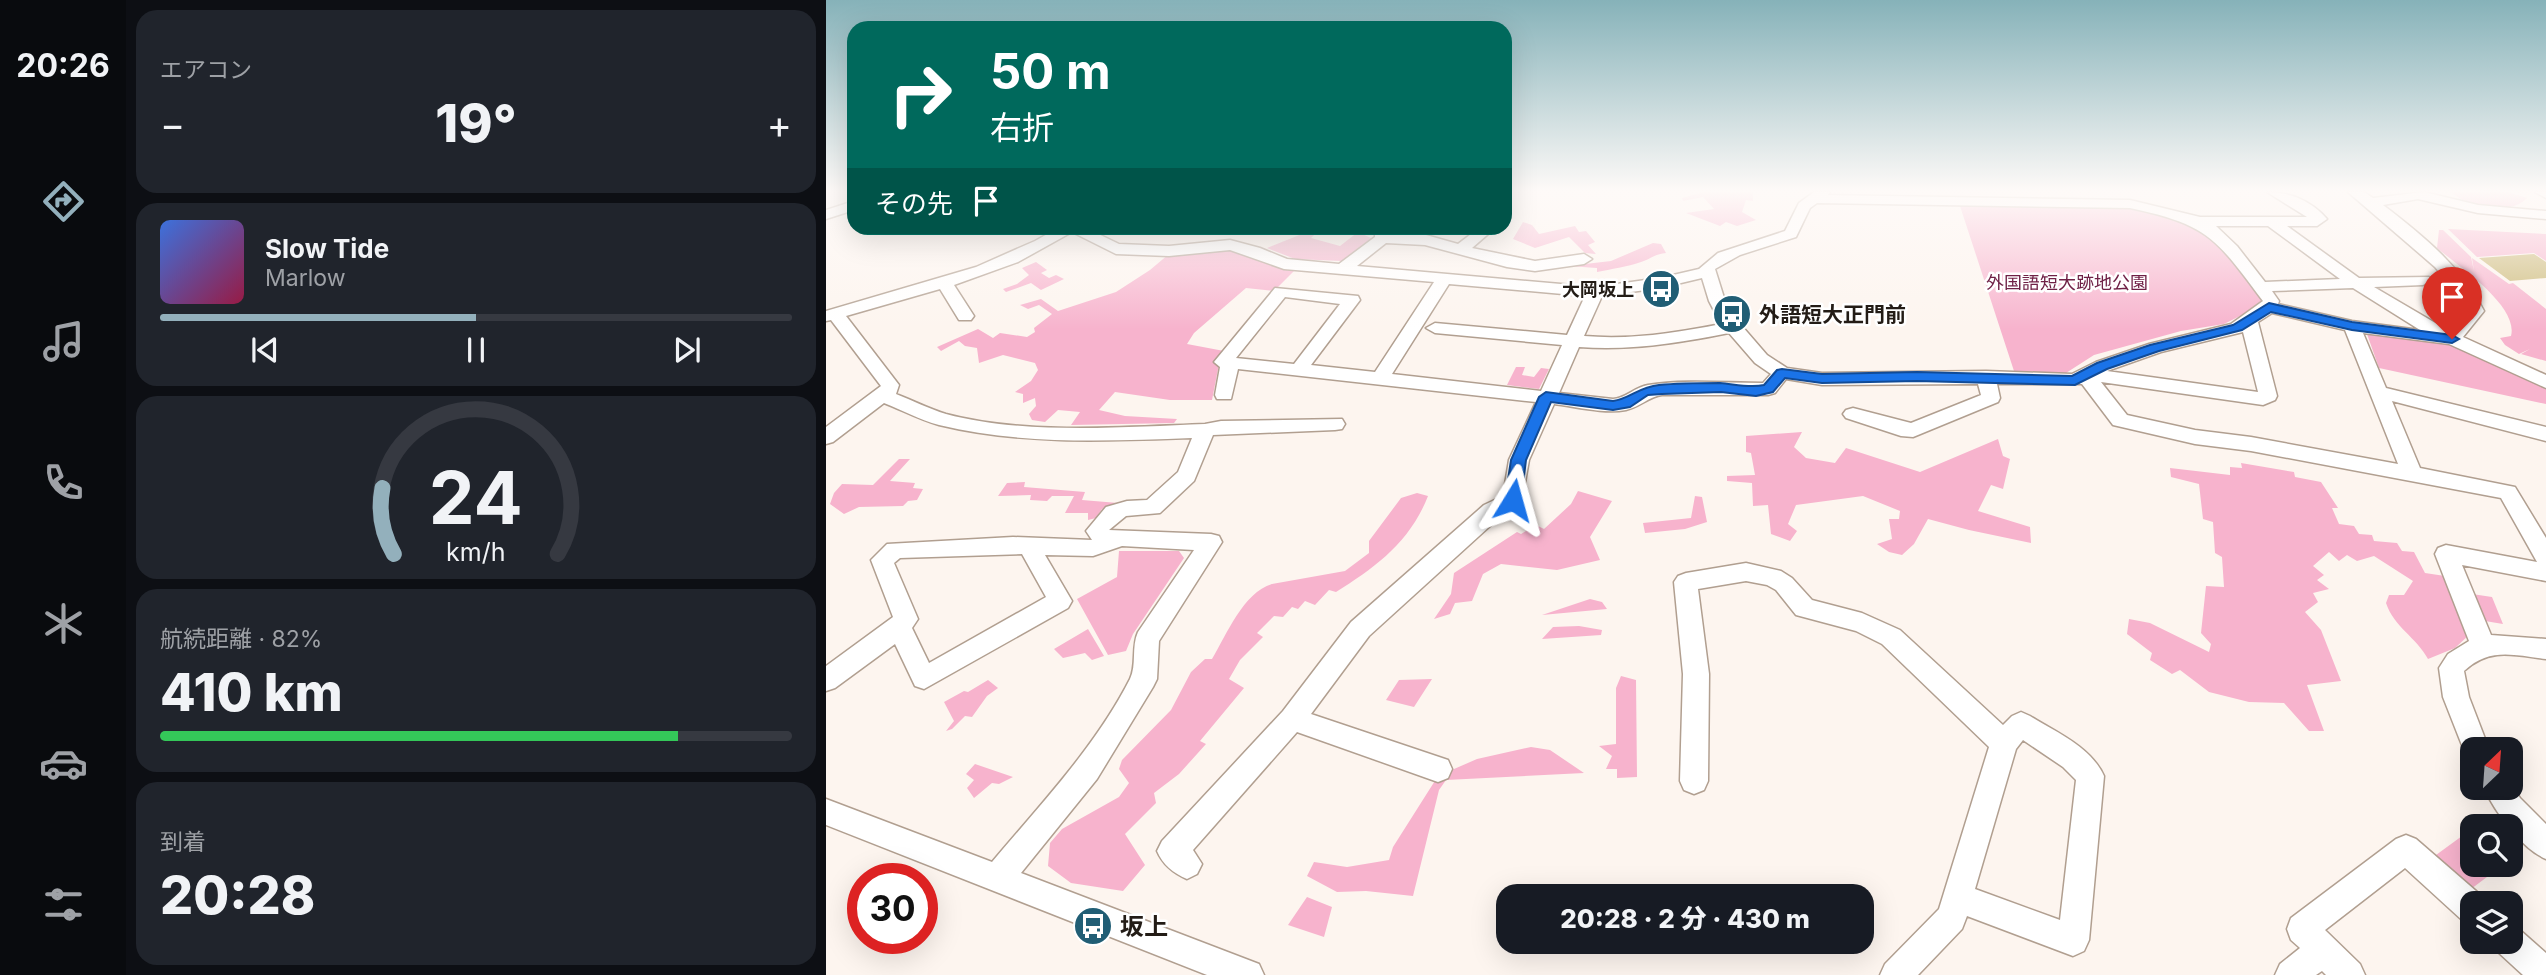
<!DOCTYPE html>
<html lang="ja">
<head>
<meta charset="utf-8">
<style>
  :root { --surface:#171b24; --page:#20242c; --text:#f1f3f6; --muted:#9ea1a6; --line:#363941; --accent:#93b0bc }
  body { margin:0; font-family:Inter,"Noto Sans JP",sans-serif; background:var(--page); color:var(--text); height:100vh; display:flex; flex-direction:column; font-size:26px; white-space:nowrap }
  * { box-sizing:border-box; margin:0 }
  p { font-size:23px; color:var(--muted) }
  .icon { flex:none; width:38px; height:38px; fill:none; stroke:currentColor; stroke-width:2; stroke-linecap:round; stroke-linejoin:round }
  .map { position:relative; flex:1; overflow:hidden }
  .sheet { display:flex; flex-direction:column; gap:10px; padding:10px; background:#0d0f14; width:700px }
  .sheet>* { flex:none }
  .banner { position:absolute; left:21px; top:21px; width:665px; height:214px; border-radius:21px; box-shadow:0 7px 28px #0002; background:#00695c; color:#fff; overflow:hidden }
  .needle { width:46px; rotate:25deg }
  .buttons { position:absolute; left:1634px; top:737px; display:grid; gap:14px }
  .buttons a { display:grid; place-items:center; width:63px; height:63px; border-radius:14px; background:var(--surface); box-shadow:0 7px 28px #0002; font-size:35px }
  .speed { position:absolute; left:21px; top:863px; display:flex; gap:14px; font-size:35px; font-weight:700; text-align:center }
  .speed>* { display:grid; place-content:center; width:91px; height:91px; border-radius:50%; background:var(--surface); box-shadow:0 7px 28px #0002; line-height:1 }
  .speed .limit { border:10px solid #d22; background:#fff; color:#111 }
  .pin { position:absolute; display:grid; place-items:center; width:60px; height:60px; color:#fff; margin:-72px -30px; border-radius:50% 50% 50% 0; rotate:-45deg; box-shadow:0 0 7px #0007 }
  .pin .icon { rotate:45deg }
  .me { position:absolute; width:77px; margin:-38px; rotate:8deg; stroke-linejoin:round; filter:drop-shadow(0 0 5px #0008) }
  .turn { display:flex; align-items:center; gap:24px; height:147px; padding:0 28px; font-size:32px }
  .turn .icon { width:91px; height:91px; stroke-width:2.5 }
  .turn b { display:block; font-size:49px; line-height:60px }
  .then { display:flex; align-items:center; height:66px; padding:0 28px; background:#0003; gap:14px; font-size:26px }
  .big { font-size:52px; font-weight:800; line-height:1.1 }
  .sheet .card { flex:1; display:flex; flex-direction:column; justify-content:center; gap:10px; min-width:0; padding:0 24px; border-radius:21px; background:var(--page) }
  .sheet .dial { align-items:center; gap:0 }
  .dial svg { height:182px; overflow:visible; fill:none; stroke:var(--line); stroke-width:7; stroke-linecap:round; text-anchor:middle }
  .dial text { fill:var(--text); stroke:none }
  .song { display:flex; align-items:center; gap:21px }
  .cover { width:84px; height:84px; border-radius:10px; background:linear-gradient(135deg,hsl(220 70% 55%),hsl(340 70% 35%)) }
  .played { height:7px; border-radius:4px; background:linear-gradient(90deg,var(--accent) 50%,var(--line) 50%) }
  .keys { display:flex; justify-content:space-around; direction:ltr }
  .heat { display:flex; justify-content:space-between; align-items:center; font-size:38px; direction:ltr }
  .charge { height:10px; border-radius:5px; background:linear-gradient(90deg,#34c759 82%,var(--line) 0) }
  .trip { position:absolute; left:670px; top:884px; width:378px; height:70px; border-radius:21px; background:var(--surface); box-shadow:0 7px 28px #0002; font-weight:800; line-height:70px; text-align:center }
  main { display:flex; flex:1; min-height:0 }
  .dock { display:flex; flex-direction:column; width:126px; justify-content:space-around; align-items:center; background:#090b0e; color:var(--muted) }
  .dock .icon { width:49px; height:49px }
  .dock .current { color:var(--accent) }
  .dock b { font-size:32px; color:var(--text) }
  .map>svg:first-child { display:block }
</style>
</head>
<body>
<main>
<nav class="dock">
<b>20:26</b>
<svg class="icon current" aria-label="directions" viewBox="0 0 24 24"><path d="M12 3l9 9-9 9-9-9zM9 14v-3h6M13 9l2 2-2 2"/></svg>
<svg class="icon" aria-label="music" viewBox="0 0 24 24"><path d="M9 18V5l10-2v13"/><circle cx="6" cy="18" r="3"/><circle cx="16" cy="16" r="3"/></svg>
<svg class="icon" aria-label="phone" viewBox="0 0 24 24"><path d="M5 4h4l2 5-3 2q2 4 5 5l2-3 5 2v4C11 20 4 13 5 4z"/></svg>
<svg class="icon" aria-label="climate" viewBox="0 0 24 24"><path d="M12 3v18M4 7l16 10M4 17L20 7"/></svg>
<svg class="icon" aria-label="car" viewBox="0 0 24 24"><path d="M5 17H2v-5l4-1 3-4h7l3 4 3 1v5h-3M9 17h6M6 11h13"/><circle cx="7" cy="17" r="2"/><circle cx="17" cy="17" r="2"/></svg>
<svg class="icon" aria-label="filters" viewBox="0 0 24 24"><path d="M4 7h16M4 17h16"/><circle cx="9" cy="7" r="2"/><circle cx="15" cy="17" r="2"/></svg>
</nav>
<section class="sheet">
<div class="card"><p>エアコン</p>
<div class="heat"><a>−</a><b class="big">19°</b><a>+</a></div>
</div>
<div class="card">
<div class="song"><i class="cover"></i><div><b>Slow Tide</b><p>Marlow</p></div></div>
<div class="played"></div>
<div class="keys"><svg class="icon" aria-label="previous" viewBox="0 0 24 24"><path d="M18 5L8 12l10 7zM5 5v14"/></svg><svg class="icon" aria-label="pause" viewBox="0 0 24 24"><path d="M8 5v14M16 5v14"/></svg><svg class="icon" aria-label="next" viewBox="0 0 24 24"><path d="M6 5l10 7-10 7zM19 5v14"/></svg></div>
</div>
<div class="card dial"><svg viewBox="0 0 100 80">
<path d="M14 69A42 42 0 1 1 86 69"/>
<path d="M14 69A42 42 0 0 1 9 40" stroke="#93b0bc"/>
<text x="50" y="56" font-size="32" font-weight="700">24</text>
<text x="50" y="72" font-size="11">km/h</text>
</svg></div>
<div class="card"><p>航続距離 · 82%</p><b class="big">410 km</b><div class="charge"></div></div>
<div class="card"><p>到着</p><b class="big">20:28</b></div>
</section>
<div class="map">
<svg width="1720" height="975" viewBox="0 0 1720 975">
  <rect width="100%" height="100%" fill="#fdf5ef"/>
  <path fill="#f7b3cd" d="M 878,192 L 927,192 L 927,201 L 920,200 L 916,212 L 930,220 L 911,226 L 900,222 L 894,226 L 860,213 L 888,209 L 877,197 L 857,201 L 856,198 Z
    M 1624,192 L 1682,192 L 1701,198 C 1690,211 1660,210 1645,204 C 1638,202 1631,196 1624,192 Z
    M 1133,203 C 1198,204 1323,195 1376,230 C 1392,240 1423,282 1437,298 L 1430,308 L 1398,324 L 1355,331 L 1268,355 L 1240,373 L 1188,371 Z
    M 697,222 L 706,225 L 713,234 L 749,226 L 753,232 L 760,231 L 769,242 L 762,245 L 770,254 L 759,253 L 743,237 L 709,248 L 687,239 Z
    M 1622,229 L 1720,234 L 1720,261 L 1708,253 L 1651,257 Z
    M 486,230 L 491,232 L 485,238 L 514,246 L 532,232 L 547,239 L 516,261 L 469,259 L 441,248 Z
    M 1613,230 L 1617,230 L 1645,257 L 1648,271 L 1646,258 L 1683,284 L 1687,283 L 1720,309 L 1720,361 L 1695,354 L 1704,349 L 1693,354 L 1679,345 L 1674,338 L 1685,336 C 1693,306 1632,266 1611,248 Z
    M 827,243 L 835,244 L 840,253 C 828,254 825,259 815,262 C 801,267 785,269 771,272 L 771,268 L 742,266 L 785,261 Z
    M 402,248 L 470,269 L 448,291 L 420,288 L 368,333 L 361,344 L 398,351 L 393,364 L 386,400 L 344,400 L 289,392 L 273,410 L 299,416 L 351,419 L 348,423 L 245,425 L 254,412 L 232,410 L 219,422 L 206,420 L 203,414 L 210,406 L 209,398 L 197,403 L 197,394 L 189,392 L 205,381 L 212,370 L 209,363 L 177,355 L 153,363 L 151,348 L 139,346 L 133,341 L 115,351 L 111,347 L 152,329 L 167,338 L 174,333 L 201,337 L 209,332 L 208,328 L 226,314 L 213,305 L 202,309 L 194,305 L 215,299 L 232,311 L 290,292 L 324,270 L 343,254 Z
    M 210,262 L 221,270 L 215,273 L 223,278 L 230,275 L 238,279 L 215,290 L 205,283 L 180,292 L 177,289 L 191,284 L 203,275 L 196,268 Z
    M 1541,334 L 1594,338 L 1626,344 L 1720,387 L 1720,404 L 1553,368 Z
    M 690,367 L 699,367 L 696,375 L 708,377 L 715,368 L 723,369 L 713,389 L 681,385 Z
    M 976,432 L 968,447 L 980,458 L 1009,463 L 1020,448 L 1094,472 L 1172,439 L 1177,456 L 1184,459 L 1177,489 L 1165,485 L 1152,511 L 1204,527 L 1205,543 L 1143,530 L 1102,519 L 1088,544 L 1076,555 L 1063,552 L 1051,544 L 1066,539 L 1063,519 L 1073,519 L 1074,511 L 1037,496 L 970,505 L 962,524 L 971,531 L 964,541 L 945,534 L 942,505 L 927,506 L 926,483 L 901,481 L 901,476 L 929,475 L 925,453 L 920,452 L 920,436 Z
    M 73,459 L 84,459 L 64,481 L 89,483 L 87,488 L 97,489 L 91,500 L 82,501 L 77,506 L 33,507 L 18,514 L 4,504 L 8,493 L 16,484 L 47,485 Z
    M 1415,463 L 1468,472 L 1469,477 L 1495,482 L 1512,508 L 1506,508 L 1513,524 L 1528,526 L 1533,534 L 1546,535 L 1548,541 L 1571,543 L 1576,551 L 1588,552 L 1599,573 L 1619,576 L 1644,634 L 1629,648 L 1602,659 C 1590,637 1568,627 1560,603 L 1563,595 L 1578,595 L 1587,581 L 1548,556 L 1531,561 L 1521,555 L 1513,561 L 1503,552 L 1487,566 L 1498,575 L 1491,580 L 1503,589 L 1487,593 L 1492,602 L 1479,612 L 1495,630 L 1515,681 L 1481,685 L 1498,731 L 1483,731 L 1458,703 L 1423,702 L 1383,692 L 1354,670 L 1346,674 L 1324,660 L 1326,653 L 1301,634 L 1303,619 L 1324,623 L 1383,652 L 1385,644 L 1375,633 L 1380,586 L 1398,587 L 1396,557 L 1389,553 L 1387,522 L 1377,519 L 1373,484 L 1345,477 L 1344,468 L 1404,475 L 1404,467 L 1416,468 Z
    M 199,482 L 198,487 L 259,492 L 256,500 L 292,503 L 276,509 L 270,518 L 262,520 L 262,513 L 239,513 L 248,496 L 226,496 L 221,501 L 204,500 L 205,495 L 172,496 L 181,483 Z
    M 752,491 L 786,501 L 764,537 L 774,560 L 731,570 L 675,564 L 657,574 L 646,601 L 629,603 L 624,614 L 608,619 L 625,594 L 628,573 L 691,532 L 695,534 L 710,525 L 718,529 L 745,504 Z
    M 591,493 L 602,496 C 584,542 550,567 510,592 L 503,590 L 489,605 L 479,601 L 472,609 L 466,607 L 457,617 L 448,616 L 431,633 L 437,637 L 414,660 L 403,679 L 418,688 L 374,741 L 380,744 L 353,774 L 328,793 L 330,803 L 299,834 L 319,865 L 297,891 L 245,883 L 222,866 L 224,843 L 236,829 L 293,797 L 303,783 L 293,769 L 296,760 L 345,710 L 365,672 L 379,659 L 386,659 C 401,634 417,593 446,584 L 519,571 L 543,553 L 543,541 L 575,498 Z
    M 869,496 L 876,497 L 881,522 L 859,529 L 819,533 L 817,523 L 865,518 Z
    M 293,551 L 353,551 L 358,558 L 307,634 L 300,651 L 282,655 L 251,599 L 291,577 Z
    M 1646,594 L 1666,597 L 1677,624 L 1659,621 Z
    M 764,599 L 776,602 L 781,609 L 716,615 Z
    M 753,626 L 776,630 L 775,635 L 716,639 L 727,627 Z
    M 262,629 L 278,656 L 266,660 L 259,653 L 237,658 L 228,649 Z
    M 795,676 L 810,680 L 811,777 L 791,778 L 791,769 L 780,769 L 786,756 L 773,746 L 790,744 L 790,688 Z
    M 606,679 L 588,707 L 560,700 L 573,680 Z
    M 162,680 L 172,688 L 161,696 L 146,717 L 139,716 L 126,729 L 120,731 L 128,721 L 118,702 L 138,691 L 142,692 Z
    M 705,747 L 724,750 L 758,773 L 620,780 L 613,790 L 587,896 L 540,891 L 511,892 L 481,876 L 488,862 L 521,867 L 563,860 L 567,847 L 612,776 L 651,759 Z
    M 149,764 L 187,777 L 173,784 L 166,783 L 148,798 L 141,788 L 148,780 L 140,774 Z
    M 1647,828 L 1647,864 L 1677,865 L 1645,889 L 1610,855 Z
    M 481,897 L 506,907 L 498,937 L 462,925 Z"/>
  <path fill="#ccba79" d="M 1708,254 L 1720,262 L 1720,278 L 1684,281 L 1653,258 Z"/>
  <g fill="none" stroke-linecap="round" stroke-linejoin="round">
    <defs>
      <path id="minor" d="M 988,192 L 1004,192 L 1002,195 L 1304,200 L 1374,217 L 1481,217 L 1441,192 C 1464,192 1486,201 1501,219 L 1491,226 L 1461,226 L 1533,278 L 1603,277 L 1605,280 L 1597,285 L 1548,287 L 1623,331 L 1640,311 L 1634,297 L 1609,267 L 1522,192 L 1538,192 L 1547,198 L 1598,192 L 1652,205 L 1720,211 L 1720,219 L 1652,213 L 1592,199 L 1557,205 C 1595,234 1636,267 1658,311 L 1637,337 L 1720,375 L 1720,388 L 1623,344 L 1537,333 L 1560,388 L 1720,427 L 1720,441 L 1566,401 L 1594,468 L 1689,487 L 1720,538 L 1720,581 L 1636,565 L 1665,635 L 1720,639 L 1720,659 C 1688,655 1663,647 1638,671 L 1643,697 L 1663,749 L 1647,749 L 1647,760 L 1641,758 L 1617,697 L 1613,668 L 1622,654 L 1643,641 L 1609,554 L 1612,548 L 1620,545 L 1711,562 L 1675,498 L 1425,451 L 1369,444 L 1287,425 L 1256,384 L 1171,384 L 1174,398 L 1172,402 L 1087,437 L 1075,436 L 1020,418 L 1017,414 L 1020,410 L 1027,408 L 1085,423 L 1155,395 L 1152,384 L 996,385 L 960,379 L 949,393 L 942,395 L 836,395 C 822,397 814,407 800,410 C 778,414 751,407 728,404 L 703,460 L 695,505 L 674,517 L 543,636 L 485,714 L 622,760 L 626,769 L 622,778 L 612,782 L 471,732 L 367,850 L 376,864 L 371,874 L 361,879 C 347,873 337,865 331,851 L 336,841 L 457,711 L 525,622 L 658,505 L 677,496 L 683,460 L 710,402 L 412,369 L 405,399 L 391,399 L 389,395 L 394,367 L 388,362 L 449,288 L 532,296 L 534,300 L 485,365 L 549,372 L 608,282 L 458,269 L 404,250 L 343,256 L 290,254 L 246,232 L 192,262 L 128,285 L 148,316 L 145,320 L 133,320 L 114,289 L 20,316 L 73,385 L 70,394 C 86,400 103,409 120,414 C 198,435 299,427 379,424 L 395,421 L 516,419 L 519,424 L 516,429 L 509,430 L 387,435 L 368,481 L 334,513 L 300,516 L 283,530 L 385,534 L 393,536 L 396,542 L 333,641 L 331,679 L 327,687 L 271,779 L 195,873 L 433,964 L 438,975 L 381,975 L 0,825 L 0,799 L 166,862 C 214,805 270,746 304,679 C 311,665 305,647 312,632 L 368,550 L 296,546 L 267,556 L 219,555 L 246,601 L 242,608 L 98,689 L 89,686 L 69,644 L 9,688 L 0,691 L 0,666 L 67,617 L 45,560 L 61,544 L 187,537 L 266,540 L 260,531 L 280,507 L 301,501 L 321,500 L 352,472 L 366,438 C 282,441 195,445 113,425 C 94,420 76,410 58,403 L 7,442 L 0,444 L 0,427 L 55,386 L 5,320 L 0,321 L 0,311 L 150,267 L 209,241 L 232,228 L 260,228 L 293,244 L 343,246 L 404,240 L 434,248 L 461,259 L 513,264 L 549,237 L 549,228 L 563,228 L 564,234 L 600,235 L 632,244 L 653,228 L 669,228 L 646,248 L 709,261 L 758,254 L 766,259 L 758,264 L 709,271 L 681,267 L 599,245 L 560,243 L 531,266 L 769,287 L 834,278 L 873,269 L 892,253 L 959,231 L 973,203 ZM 991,203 L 1304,208 C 1384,225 1390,239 1437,301 L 1405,324 L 1323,344 L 1270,362 L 1246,374 L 1160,371 L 996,373 L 961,368 L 941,355 L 909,318 L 899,301 L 889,269 L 914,255 L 970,237 L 984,208 ZM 1390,226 L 1442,226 L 1514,279 L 1439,282 L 1411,246 ZM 876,278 L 883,301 L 895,324 C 850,333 804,340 758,336 L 776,296 L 834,288 ZM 623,284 L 759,296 L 741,335 L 609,323 L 600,328 L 609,333 L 736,345 L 715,391 L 566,374 ZM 1527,288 L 1594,330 L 1526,321 L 1452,304 L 1453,301 L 1446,291 ZM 459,297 L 514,304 L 468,364 L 410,358 ZM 1446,313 L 1519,330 L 1572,464 L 1425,437 L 1369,430 L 1301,415 L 1275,382 L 1437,405 L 1449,400 L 1451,396 L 1432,322 ZM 1417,332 L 1432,392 L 1281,371 L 1335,352 ZM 903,333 L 929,363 L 945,374 L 937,383 C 899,383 859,379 822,385 C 809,387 800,398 787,399 L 733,393 L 753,347 C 804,351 853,343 903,333 ZM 196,554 L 220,597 L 103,663 L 86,628 L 92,619 L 68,563 L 74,558 Z
        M 1709,192 L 1720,192 L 1720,198 Z
        M 28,201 L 28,210 L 0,219 L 0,210 Z
        M 920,563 L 955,571 L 966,578 L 986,600 L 1036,613 L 1074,630 L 1177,725 L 1186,716 L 1195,712 L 1204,716 C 1230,732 1265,747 1278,776 L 1263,940 L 1258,951 L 1247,956 L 1141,916 L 1136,929 L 1092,975 L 1054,975 L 1059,964 L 1113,909 L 1163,747 L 1056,644 L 1030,631 L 970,615 L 950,590 L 941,585 L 920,581 L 872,589 L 883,674 L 882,781 L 878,790 L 868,794 L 858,790 L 854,781 L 857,674 L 848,582 L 852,576 L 860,573 ZM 1197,740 L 1237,767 L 1250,780 L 1234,920 L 1149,889 L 1190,749 Z
        M 1685,784 L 1694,798 L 1720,824 L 1720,859 C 1696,849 1669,812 1658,788 L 1685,788 Z
        M 1580,835 L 1590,839 L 1658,898 L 1660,903 L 1647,903 L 1647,924 L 1636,920 L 1579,868 L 1499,930 L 1534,964 L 1539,975 L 1500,975 L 1496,971 L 1490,975 L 1449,975 L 1454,964 L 1474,948 L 1465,940 L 1461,929 L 1465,918 L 1570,839 Z
        M 1685,927 L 1695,931 L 1720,953 L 1720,975 L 1697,975 L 1673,953 L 1669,942 L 1685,942 Z"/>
    </defs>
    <use href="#minor" stroke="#b19f90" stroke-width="3"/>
    <use href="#minor" fill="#fff" fill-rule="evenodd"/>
  </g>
  <linearGradient id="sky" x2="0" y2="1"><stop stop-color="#86b2b9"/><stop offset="0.58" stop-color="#fefaf8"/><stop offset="1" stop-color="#fefaf8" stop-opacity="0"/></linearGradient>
  <rect width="1720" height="329" fill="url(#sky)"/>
  <path fill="#1a73e8" stroke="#114b97" stroke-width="2" d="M 1443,303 L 1526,322 L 1626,335 L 1633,339 L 1626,343 L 1526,330 L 1445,312 L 1416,330 L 1333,351 L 1281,369 L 1249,385 L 1091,381 L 996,383 L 959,378 L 947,392 L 930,396 L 895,392 L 836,394 L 822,395 L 804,407 L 787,410 L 725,402 L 700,460 L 695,500 L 687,506 L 679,500 L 685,460 L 713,397 L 720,392 L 787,401 C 804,399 812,387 833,385 C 853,383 874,383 894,383 C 908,384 923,388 938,385 L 951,370 L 956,369 L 996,374 L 1091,372 L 1246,376 L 1271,363 L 1324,345 L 1407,325 Z"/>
  <defs>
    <symbol id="bus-disc" viewBox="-11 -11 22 22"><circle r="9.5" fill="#215e75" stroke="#fff"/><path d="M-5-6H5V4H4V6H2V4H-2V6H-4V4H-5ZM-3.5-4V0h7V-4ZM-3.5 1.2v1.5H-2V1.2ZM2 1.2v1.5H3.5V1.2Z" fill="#fff"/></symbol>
  </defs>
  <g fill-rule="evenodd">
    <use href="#bus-disc" x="813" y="267" width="44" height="44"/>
    <use href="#bus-disc" x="884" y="292" width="44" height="44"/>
    <use href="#bus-disc" x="245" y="904" width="44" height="44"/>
  </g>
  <g text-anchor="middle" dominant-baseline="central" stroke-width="5" stroke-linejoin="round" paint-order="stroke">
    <g font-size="18" fill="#6f2146" stroke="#fff">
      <text x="1241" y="282">外国語短大跡地公園</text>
    </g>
    <g font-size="18" font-weight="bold" fill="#231c16" stroke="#fff" text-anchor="end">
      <text x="808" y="289">大岡坂上</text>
    </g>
    <g font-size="21" font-weight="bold" fill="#231c16" stroke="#fff" text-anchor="start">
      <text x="933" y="314">外語短大正門前</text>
    </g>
    <g font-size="24" font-weight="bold" fill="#231c16" stroke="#fff" text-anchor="start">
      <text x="294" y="926">坂上</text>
    </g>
  </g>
</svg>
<div class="buttons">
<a><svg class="needle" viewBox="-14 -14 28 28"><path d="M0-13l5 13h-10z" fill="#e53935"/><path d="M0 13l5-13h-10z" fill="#9ea1a6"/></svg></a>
<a><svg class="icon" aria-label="search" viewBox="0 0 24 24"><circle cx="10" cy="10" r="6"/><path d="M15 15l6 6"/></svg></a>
<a><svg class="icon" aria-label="layers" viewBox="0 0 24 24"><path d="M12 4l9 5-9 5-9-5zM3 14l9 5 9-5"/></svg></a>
</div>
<div class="speed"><div class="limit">30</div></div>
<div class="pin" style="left:1626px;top:339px;background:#d93025"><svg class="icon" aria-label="arrive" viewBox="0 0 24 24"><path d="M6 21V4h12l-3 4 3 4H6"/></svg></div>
<svg class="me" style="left:687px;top:500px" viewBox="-20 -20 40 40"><path d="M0-17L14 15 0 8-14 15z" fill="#1a73e8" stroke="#fff" stroke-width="4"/></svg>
<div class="trip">20:28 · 2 分 · 430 m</div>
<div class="banner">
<div class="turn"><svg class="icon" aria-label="right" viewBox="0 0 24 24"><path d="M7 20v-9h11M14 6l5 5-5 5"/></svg><div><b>50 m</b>右折</div></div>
<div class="then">その先<svg class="icon" aria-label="arrive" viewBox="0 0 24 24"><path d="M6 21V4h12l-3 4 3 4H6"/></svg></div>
</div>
</div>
</main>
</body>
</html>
